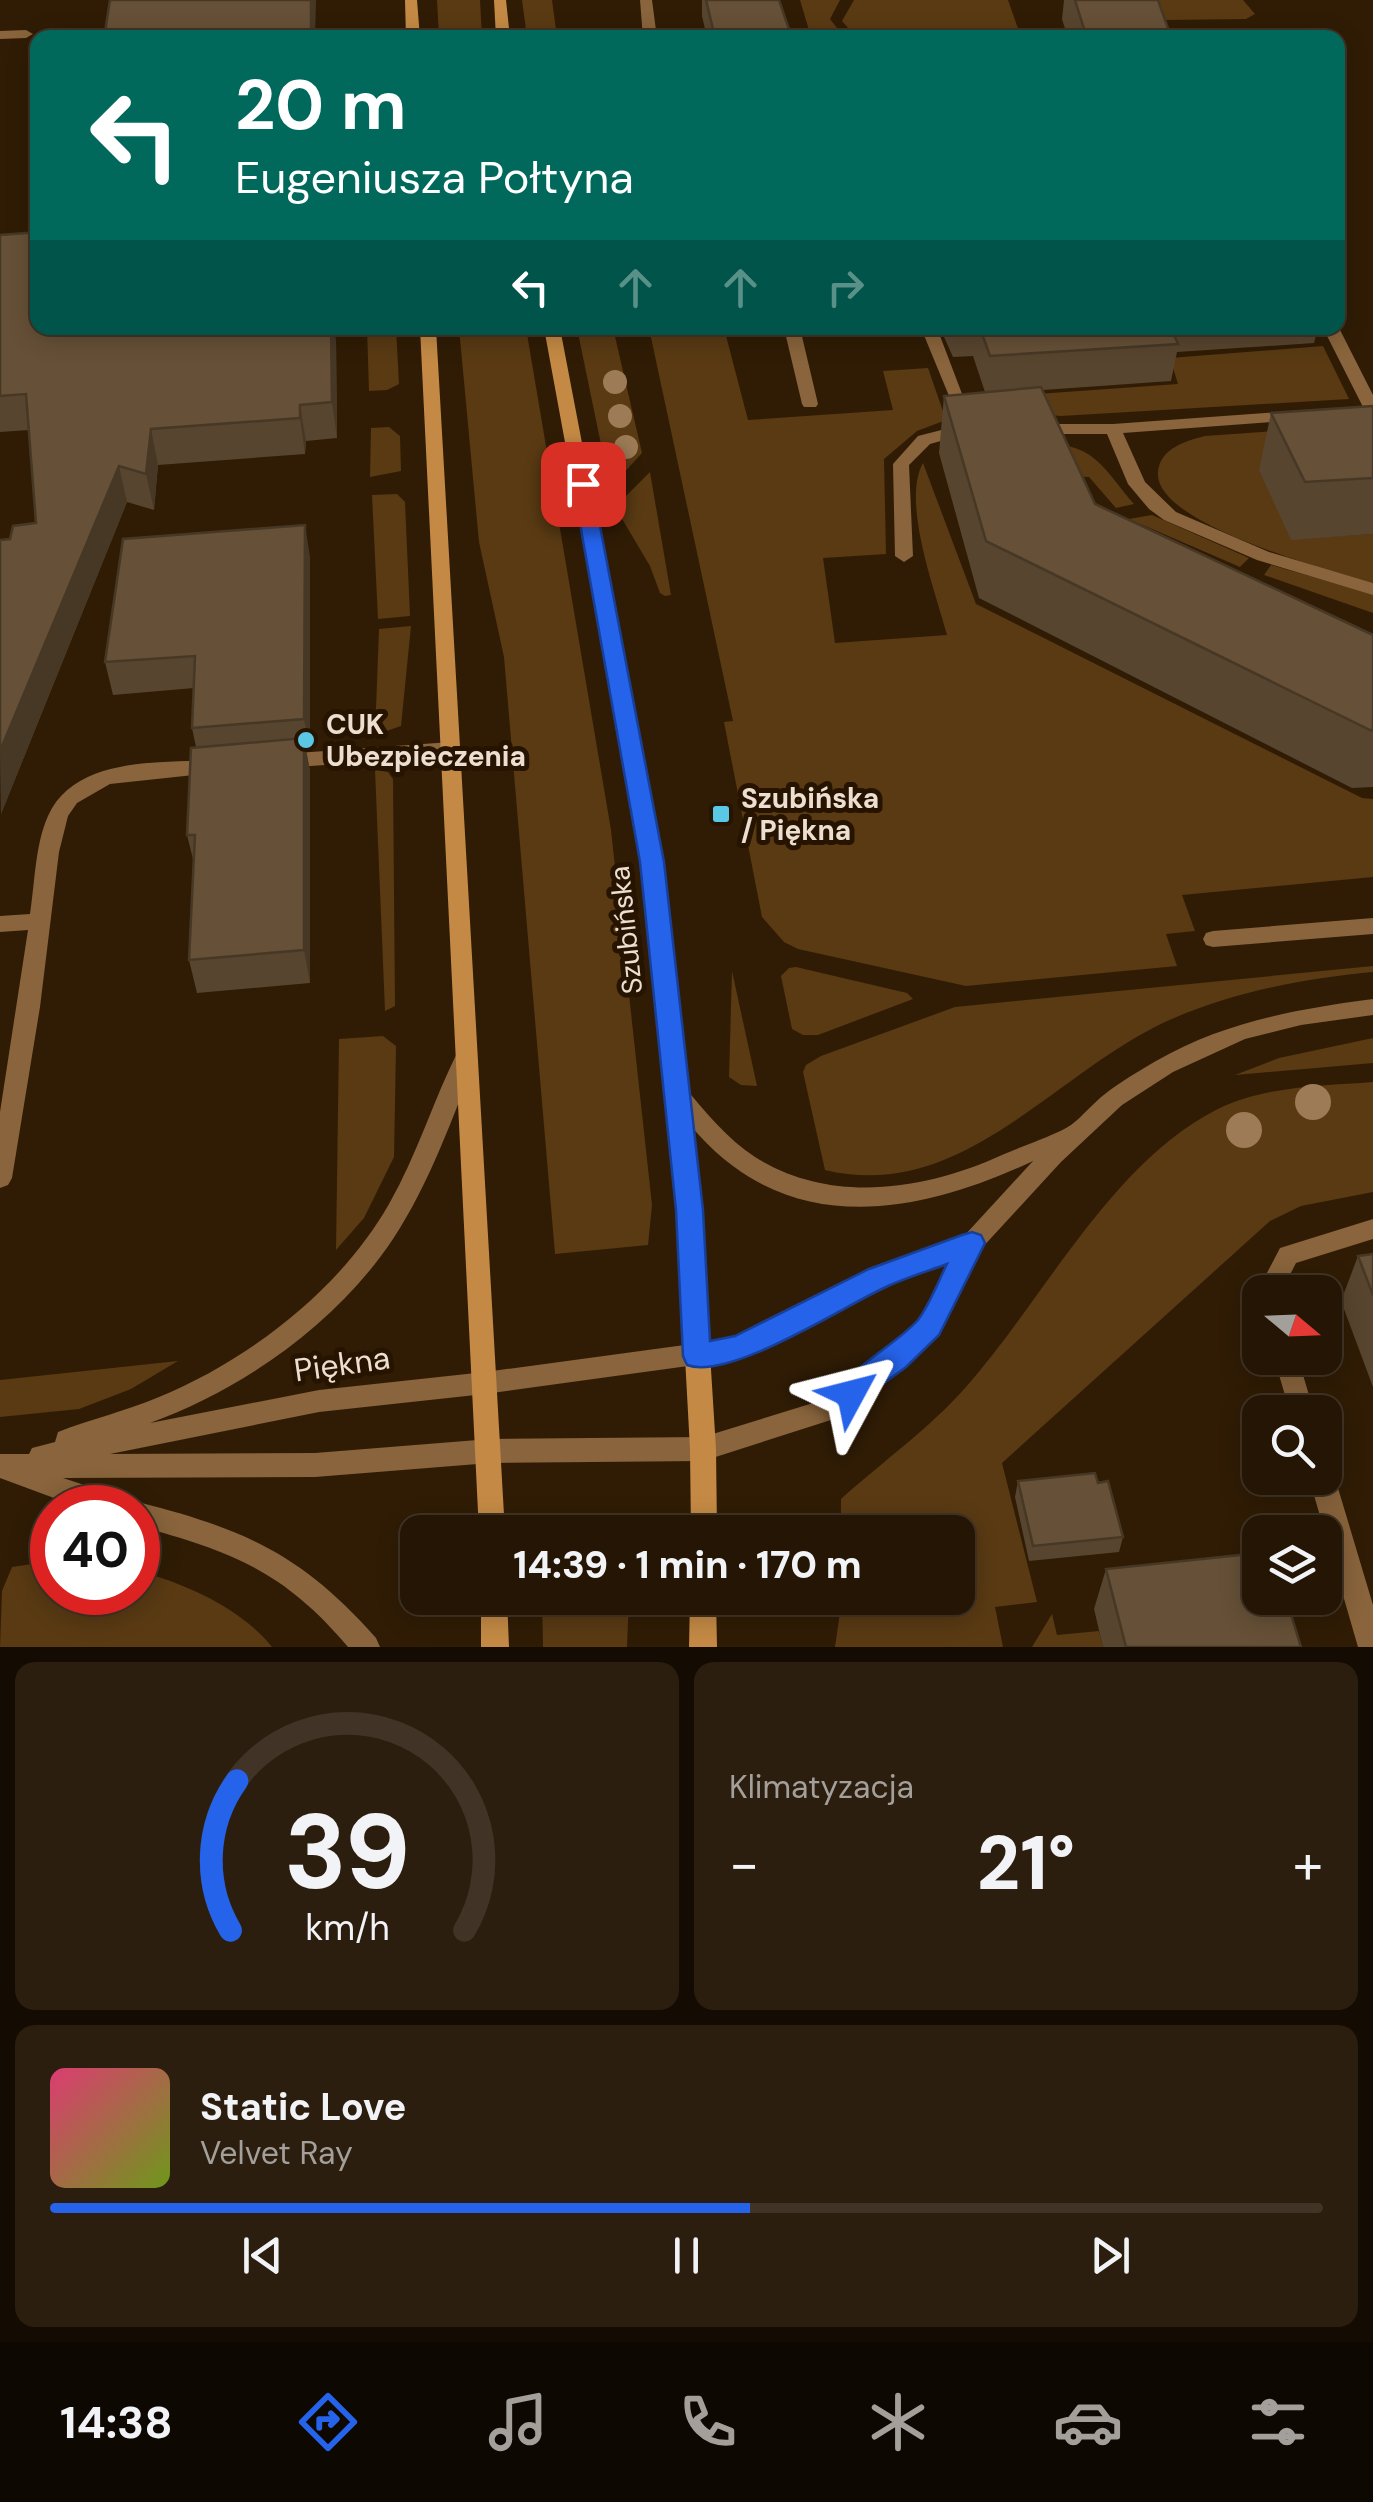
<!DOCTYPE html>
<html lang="pl">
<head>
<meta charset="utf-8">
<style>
  :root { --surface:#241504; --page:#2c1e0e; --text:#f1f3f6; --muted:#a39f9a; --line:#413426; --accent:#2563eb }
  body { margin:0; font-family:"DM Sans",sans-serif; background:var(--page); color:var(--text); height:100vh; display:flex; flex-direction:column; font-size:38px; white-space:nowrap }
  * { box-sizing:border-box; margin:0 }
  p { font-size:32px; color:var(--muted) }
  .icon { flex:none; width:55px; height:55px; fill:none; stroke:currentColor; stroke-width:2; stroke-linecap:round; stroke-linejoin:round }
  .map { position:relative; height:1647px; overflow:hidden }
  .side { display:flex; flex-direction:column; gap:15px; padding:15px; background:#140c02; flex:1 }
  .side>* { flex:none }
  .top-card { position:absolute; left:30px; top:30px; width:1315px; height:305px; border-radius:20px; box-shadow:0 5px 25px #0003,0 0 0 2px var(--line); background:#00695c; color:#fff; overflow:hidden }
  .needle { width:65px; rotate:109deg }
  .buttons { position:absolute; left:1242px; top:1275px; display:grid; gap:20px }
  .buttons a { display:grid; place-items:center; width:100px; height:100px; border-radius:20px; background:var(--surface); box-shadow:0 5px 25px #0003,0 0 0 2px var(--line); font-size:50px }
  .speed { position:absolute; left:30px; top:1485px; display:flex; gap:20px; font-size:50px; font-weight:700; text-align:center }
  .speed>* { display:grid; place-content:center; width:130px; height:130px; border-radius:50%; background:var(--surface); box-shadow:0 5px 25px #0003,0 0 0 2px var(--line); line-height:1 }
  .speed .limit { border:15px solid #d22; background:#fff; color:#111 }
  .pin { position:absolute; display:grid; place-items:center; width:85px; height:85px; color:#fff; margin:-42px; border-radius:20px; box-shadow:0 5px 15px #0006 }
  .me { position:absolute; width:110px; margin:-55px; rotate:52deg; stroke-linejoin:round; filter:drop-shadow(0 0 8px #0008) }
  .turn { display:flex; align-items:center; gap:35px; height:210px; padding:0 40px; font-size:45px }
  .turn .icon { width:130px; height:130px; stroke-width:2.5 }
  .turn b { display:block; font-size:70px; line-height:85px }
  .lanes { display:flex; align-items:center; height:95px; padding:0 40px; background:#0003; justify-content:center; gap:50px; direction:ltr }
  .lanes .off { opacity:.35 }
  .big { font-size:75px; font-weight:800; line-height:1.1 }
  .side .card { flex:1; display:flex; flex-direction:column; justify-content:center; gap:15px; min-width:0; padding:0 35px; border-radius:20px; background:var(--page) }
  .side .dial { align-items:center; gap:0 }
  .dial svg { height:260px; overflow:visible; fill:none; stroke:var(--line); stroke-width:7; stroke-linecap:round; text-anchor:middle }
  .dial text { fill:var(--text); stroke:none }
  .song { display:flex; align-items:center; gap:30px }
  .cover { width:120px; height:120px; border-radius:15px; background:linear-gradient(135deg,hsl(340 70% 55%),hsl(80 70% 35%)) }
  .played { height:10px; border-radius:5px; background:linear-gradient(90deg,var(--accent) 55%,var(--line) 55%) }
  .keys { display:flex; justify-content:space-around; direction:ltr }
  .heat { display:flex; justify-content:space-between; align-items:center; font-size:55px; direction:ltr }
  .side .tiles { flex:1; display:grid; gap:15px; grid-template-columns:1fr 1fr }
  .card:last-child { grid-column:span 2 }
  .trip { position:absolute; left:400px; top:1515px; width:575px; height:100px; border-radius:20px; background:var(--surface); box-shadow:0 5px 25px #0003,0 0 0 2px var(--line); font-weight:800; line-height:100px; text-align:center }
  .menu { display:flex; height:160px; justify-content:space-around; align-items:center; background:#0e0802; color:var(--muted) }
  .menu .icon { width:70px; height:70px }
  .menu .selected { color:var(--accent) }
  .menu b { font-size:45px; color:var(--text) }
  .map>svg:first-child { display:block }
</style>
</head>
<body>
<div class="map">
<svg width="1373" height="1647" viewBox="0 0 1373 1647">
  <rect width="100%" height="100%" fill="#301c05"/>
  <path fill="#593a13" d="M 437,0 L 480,0 L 482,37 L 439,37 Z
    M 522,0 L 552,0 L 557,37 L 527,37 Z
    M 800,0 L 840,0 L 830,19 L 844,37 L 811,37 Z
    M 854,0 L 1008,0 L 1021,37 L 856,37 L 842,21 Z
    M 1129,0 L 1243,0 L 1255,14 L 1246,19 L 1164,20 Z
    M 367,328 L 396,328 L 399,384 L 387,390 L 369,391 Z
    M 459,328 L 526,328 L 611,830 L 652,1205 L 648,1245 L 555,1254 L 504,657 L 479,542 Z
    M 577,328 L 613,328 L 642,453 L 610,488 Z
    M 649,328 L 724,328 L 748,420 L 893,410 L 883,371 L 928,368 L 946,420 L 917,431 L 884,459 L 886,554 L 823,558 L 835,643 L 947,635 C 936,593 901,502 923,463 L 976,604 L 1362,798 L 1373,799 L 1373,877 L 1182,895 L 1195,931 L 1166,934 L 1177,966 L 966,986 L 798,949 L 784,942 L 762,917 L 724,722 L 733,721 Z
    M 1323,346 L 1349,399 L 1061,416 L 1034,414 L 996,397 L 1178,384 L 1170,358 Z
    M 1373,424 L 1291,539 L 1373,534 L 1373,583 C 1332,571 1153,524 1158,472 C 1160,448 1186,441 1205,436 Z
    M 389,427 L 400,436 L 401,471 L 370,477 L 371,428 Z
    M 1047,444 C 1096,444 1105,471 1134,504 L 1116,508 L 1089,477 L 1063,476 Z
    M 650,472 L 671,595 L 665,596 L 660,593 L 650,566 L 615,507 Z
    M 397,494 L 405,502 L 410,616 L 378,619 L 372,495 Z
    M 1152,515 L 1249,558 L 1240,567 L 1129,519 Z
    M 1271,565 L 1373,594 L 1373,613 L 1264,575 Z
    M 411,626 L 401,726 L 375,735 L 379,629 Z
    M 375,770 L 388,772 L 393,779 L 395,1006 L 385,1011 Z
    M 1373,966 L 1373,972 C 1301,979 1231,992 1165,1022 C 1052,1075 961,1203 825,1170 L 803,1072 L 806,1065 L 821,1056 L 955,1007 Z
    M 796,967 L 907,993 L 913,999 L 818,1035 L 803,1035 L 792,1029 L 781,976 L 789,968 Z
    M 732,971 L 757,1086 L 741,1085 L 729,1077 Z
    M 383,1036 L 396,1046 L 394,1157 L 364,1218 L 336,1250 L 339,1039 Z
    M 1373,1038 L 1373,1063 L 1235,1075 L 1279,1058 Z
    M 1373,1082 L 1373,1192 L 1301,1206 L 1270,1221 L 1002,1463 L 1037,1602 L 995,1607 L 1003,1647 L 835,1647 L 842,1598 L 958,1598 L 958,1532 L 841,1532 L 841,1499 C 882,1462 930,1428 966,1387 C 1043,1300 1111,1163 1216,1110 C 1262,1086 1322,1086 1373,1082 Z
    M 178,1361 L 131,1389 L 79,1409 L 0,1417 L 0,1380 Z
    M 52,1561 L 52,1592 L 138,1592 L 138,1571 C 184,1583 241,1608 272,1647 L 0,1647 L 2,1591 L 12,1567 Z
    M 542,1598 L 629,1598 L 627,1647 L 543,1647 Z
    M 1052,1614 L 1057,1635 L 1099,1631 L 1103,1647 L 1032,1647 Z"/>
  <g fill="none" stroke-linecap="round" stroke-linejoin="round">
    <path fill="#89643c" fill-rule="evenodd" d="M 640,0 L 652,0 L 657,38 L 643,38 Z
      M 0,31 L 26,30 L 33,34 L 26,38 L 0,39 Z
      M 1338,326 L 1373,395 L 1373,416 L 1365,411 L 1323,328 Z
      M 784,328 L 800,328 L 818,404 L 816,407 L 804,407 L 802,404 Z
      M 921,328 L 937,328 L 975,428 L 973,432 L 930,444 L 909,465 L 913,556 L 904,562 L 895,556 L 893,464 L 918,436 L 961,425 Z
      M 1294,411 L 1302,416 L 1300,420 L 1123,433 L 1145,482 L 1176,512 L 1269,552 L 1373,583 L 1373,595 L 1257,560 L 1164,520 L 1149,509 L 1128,484 L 1107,434 L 1036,434 L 1028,429 L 1036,424 L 1113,424 Z
      M 451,742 L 461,749 L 451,756 L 283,768 L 273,761 L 283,754 Z
      M 215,760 L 222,762 L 225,767 L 222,772 L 110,784 L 77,803 L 68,816 L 59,852 L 40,1007 L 12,1178 L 8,1185 L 0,1188 L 0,1112 L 28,930 L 0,932 L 0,916 L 30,914 C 35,882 35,845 48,816 C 75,756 161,763 215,760 Z
      M 1373,918 L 1373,934 L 1213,947 L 1206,945 L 1203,939 L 1206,933 L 1213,931 Z
      M 1373,1219 L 1373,1239 L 1296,1263 L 1281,1292 L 1260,1292 L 1260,1298 L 1257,1292 L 1280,1248 Z
      M 1274,1358 L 1298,1358 L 1314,1412 L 1290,1412 Z
      M 1325,1467 L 1331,1470 L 1335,1478 L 1373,1605 L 1373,1647 L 1358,1647 L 1309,1478 L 1325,1478 Z"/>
    <path fill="#89643c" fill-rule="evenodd" d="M 1373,999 L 1373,1015 L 1301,1025 L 1245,1039 L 1173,1072 L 1122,1105 L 1061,1162 L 980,1250 L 938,1334 L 905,1367 L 843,1416 L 834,1419 L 703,1461 L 490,1463 L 315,1477 L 63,1478 L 127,1499 L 130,1505 L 138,1502 C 244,1529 302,1554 376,1638 L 380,1647 L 348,1647 C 284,1571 231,1551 138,1526 L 138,1508 L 81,1508 L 0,1478 L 0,1454 L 29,1454 L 32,1448 L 55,1442 L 58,1432 C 91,1419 126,1411 159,1397 C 250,1359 340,1290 389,1204 C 417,1155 433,1101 458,1051 L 466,1048 L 474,1051 L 477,1057 C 452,1118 430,1183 393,1239 C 337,1323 245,1388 150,1423 L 319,1390 L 485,1372 L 736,1338 L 871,1271 L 964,1236 L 1033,1161 C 939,1205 825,1235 733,1166 C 708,1148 689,1124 669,1100 L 666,1094 L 669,1088 L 677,1085 L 685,1088 C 706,1112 727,1139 755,1157 C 831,1205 925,1190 1002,1155 C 1020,1147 1058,1134 1071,1125 C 1083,1116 1093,1103 1105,1094 C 1120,1082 1139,1071 1156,1061 C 1223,1022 1297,1009 1373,999 ZM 950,1261 L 920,1318 L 887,1351 L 826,1399 L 703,1437 L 490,1439 L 315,1453 L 110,1454 L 319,1412 L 485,1394 L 739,1359 L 887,1285 Z"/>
    <path fill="#c48a45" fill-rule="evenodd" d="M 405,0 L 417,0 L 420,38 L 406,38 Z
      M 494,0 L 506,0 L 510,38 L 496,38 Z
      M 420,328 L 436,328 L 505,1532 L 479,1532 Z
      M 544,328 L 560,328 L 662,861 L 701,1210 L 716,1449 L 717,1532 L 691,1532 L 690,1449 L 677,1210 L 642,861 Z
      M 481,1598 L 507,1598 L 509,1647 L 481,1647 Z
      M 690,1598 L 716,1598 L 717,1647 L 689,1647 Z"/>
  </g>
  <g fill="#9c7b56">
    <circle cx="615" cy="382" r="12"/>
    <circle cx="620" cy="416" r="12"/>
    <circle cx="626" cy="447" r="12"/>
    <circle cx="1313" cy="1102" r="18"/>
    <circle cx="1244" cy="1130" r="18"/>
  </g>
  <path fill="#58452f" d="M 702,0 L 779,0 L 792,38 L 645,38 L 645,33 L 705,29 L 702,16 Z
    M 1064,0 L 1158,0 L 1169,31 L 1168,38 L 1068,38 L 1062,19 Z
    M 0,235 L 336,340 L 337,438 L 306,441 L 305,454 L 158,465 L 154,510 L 127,502 L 1,814 L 0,540 L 10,539 L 36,523 L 29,430 L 0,432 Z
    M 940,328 L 1318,328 L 1314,343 L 1177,352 L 1171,381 L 1043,390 L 1095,504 L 1373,635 L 1373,787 L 1352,788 L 979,598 L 939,453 L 944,396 L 985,392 L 973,356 L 953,357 Z
    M 1373,406 L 1373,534 L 1291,540 L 1259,470 L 1271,413 Z
    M 310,557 L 310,751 L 306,751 L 310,771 L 310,983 L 197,993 L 189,960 L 194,863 L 187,835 L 196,747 L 192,728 L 194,688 L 113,695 L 105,662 Z
    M 1373,1254 L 1373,1387 L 1341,1301 L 1358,1256 Z
    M 1018,1481 L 1098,1483 L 1123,1537 L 1119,1552 L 1029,1561 L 1015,1497 Z
    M 1106,1569 L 1301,1647 L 1103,1647 L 1094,1609 Z"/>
  <path fill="#473826" d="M 311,0 L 316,0 L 315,38 L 311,38 Z
    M 331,328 L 334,328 L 336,340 L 337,438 L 332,402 Z
    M 300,405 L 306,441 L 305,454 L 300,418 Z
    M 151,429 L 158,465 L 154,510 L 146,474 Z
    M 119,466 L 127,502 L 1,814 L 0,751 Z
    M 305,525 L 310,557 L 310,751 L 304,719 Z
    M 304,738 L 310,771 L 310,983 L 304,950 Z"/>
  <path fill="#665037" stroke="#473826" stroke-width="2.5" d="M 110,0 L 311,0 L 311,38 L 104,38 Z
    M 706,0 L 779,0 L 792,38 L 646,38 L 645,33 L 713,29 Z
    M 1075,0 L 1158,0 L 1169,31 L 1085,32 Z
    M 38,232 L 38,328 L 331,328 L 332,402 L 300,405 L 300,418 L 151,429 L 146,474 L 119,466 L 0,751 L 0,540 L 10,539 L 13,526 L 36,523 L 26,394 L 0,396 L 0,235 Z
    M 980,328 L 1171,328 L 1178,344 L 990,356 Z
    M 1041,387 L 1095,504 L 1373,635 L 1373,730 L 1370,730 L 986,541 L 944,396 Z
    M 1373,406 L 1373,478 L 1305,482 L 1271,413 Z
    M 305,525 L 304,719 L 192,728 L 195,656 L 105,662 L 123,539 Z
    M 304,738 L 304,950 L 189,960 L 195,835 L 187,835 L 191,748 Z
    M 1373,1254 L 1373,1295 L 1358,1256 Z
    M 1095,1473 L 1098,1483 L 1108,1481 L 1123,1537 L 1033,1546 L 1018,1481 Z
    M 1260,1553 L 1260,1598 L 1286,1598 L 1301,1647 L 1126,1647 L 1106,1569 Z"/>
  <path fill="#2563eb" stroke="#184099" stroke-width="2.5" d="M 583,478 L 592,484 L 664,862 L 703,1210 L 710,1341 L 735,1336 L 869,1269 L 962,1235 L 972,1232 L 981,1235 L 985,1243 L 939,1335 L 906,1367 L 851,1407 L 841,1403 L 837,1394 C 849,1368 897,1344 918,1320 C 930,1304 938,1282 947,1264 C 928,1271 908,1277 888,1286 C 845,1305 730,1381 687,1365 L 683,1356 L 676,1210 L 640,862 L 573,484 Z"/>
  <g fill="#5ac8e5" stroke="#261300" stroke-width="4">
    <circle cx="306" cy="740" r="10"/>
    <rect x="711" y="804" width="20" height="20" rx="5"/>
  </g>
  <g text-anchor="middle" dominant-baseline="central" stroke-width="10" stroke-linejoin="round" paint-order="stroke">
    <g font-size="28" font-weight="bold" fill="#ecded0" stroke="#261300" text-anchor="start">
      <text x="326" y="724">CUK<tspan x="326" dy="32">Ubezpieczenia</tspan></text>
      <text x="741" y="798">Szubińska<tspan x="741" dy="32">/ Piękna</tspan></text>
    </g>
    <g font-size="28" fill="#ecded0" stroke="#261300">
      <text transform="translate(626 930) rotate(-96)">Szubińska</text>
    </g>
    <g font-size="32" fill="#ecded0" stroke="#261300">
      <text transform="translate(342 1364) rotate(-8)">Piękna</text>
    </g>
  </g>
</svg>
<div class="buttons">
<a><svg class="needle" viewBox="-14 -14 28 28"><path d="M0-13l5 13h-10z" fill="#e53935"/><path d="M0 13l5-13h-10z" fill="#a39f9a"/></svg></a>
<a><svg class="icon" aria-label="search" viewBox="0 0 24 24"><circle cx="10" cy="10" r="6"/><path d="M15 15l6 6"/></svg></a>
<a><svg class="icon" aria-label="layers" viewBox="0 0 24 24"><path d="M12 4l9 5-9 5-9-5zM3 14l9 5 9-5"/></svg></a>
</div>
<div class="speed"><div class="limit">40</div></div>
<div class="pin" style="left:583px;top:484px;background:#d93025"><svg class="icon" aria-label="arrive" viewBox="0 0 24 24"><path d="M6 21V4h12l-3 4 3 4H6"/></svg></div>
<svg class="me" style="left:851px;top:1394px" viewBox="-20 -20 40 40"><path d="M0-17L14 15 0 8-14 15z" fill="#2563eb" stroke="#fff" stroke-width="4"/></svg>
<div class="trip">14:39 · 1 min · 170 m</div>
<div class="top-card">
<div class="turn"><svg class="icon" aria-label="left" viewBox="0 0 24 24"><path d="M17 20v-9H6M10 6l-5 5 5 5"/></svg><div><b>20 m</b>Eugeniusza Połtyna</div></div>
<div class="lanes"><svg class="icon" aria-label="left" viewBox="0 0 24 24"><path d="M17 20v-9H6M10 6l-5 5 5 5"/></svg><svg class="icon off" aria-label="ahead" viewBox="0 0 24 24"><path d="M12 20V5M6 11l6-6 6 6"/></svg><svg class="icon off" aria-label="ahead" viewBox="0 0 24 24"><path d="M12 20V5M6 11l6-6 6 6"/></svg><svg class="icon off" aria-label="right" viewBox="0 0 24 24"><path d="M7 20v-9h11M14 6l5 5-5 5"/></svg></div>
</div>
</div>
<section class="side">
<div class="tiles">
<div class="card dial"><svg viewBox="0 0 100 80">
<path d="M14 69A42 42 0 1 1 86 69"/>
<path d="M14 69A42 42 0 0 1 16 23" stroke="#2563eb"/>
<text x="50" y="56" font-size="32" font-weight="700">39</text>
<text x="50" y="72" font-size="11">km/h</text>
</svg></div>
<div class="card"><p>Klimatyzacja</p>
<div class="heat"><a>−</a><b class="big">21°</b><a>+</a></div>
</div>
<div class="card">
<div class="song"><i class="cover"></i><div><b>Static Love</b><p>Velvet Ray</p></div></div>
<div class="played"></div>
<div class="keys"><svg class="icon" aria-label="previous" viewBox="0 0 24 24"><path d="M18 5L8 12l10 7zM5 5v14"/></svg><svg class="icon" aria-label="pause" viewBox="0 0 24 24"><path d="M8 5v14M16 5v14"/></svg><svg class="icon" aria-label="next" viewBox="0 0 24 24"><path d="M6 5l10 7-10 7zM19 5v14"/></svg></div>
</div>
</div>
</section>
<nav class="menu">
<b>14:38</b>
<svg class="icon selected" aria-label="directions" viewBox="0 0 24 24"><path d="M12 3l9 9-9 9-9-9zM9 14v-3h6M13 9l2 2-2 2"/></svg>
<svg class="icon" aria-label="music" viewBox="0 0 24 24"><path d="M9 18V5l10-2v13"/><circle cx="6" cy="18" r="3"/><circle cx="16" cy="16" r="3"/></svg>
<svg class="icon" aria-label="phone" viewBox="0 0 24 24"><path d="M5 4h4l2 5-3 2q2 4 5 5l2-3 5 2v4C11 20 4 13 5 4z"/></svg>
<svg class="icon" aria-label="climate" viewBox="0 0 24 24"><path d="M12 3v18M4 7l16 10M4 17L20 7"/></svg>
<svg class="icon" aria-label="car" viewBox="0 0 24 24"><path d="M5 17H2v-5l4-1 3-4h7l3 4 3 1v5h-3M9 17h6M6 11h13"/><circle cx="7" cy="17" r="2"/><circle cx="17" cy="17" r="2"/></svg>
<svg class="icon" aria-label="filters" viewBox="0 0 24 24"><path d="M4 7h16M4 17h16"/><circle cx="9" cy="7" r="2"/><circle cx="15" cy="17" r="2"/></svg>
</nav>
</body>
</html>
